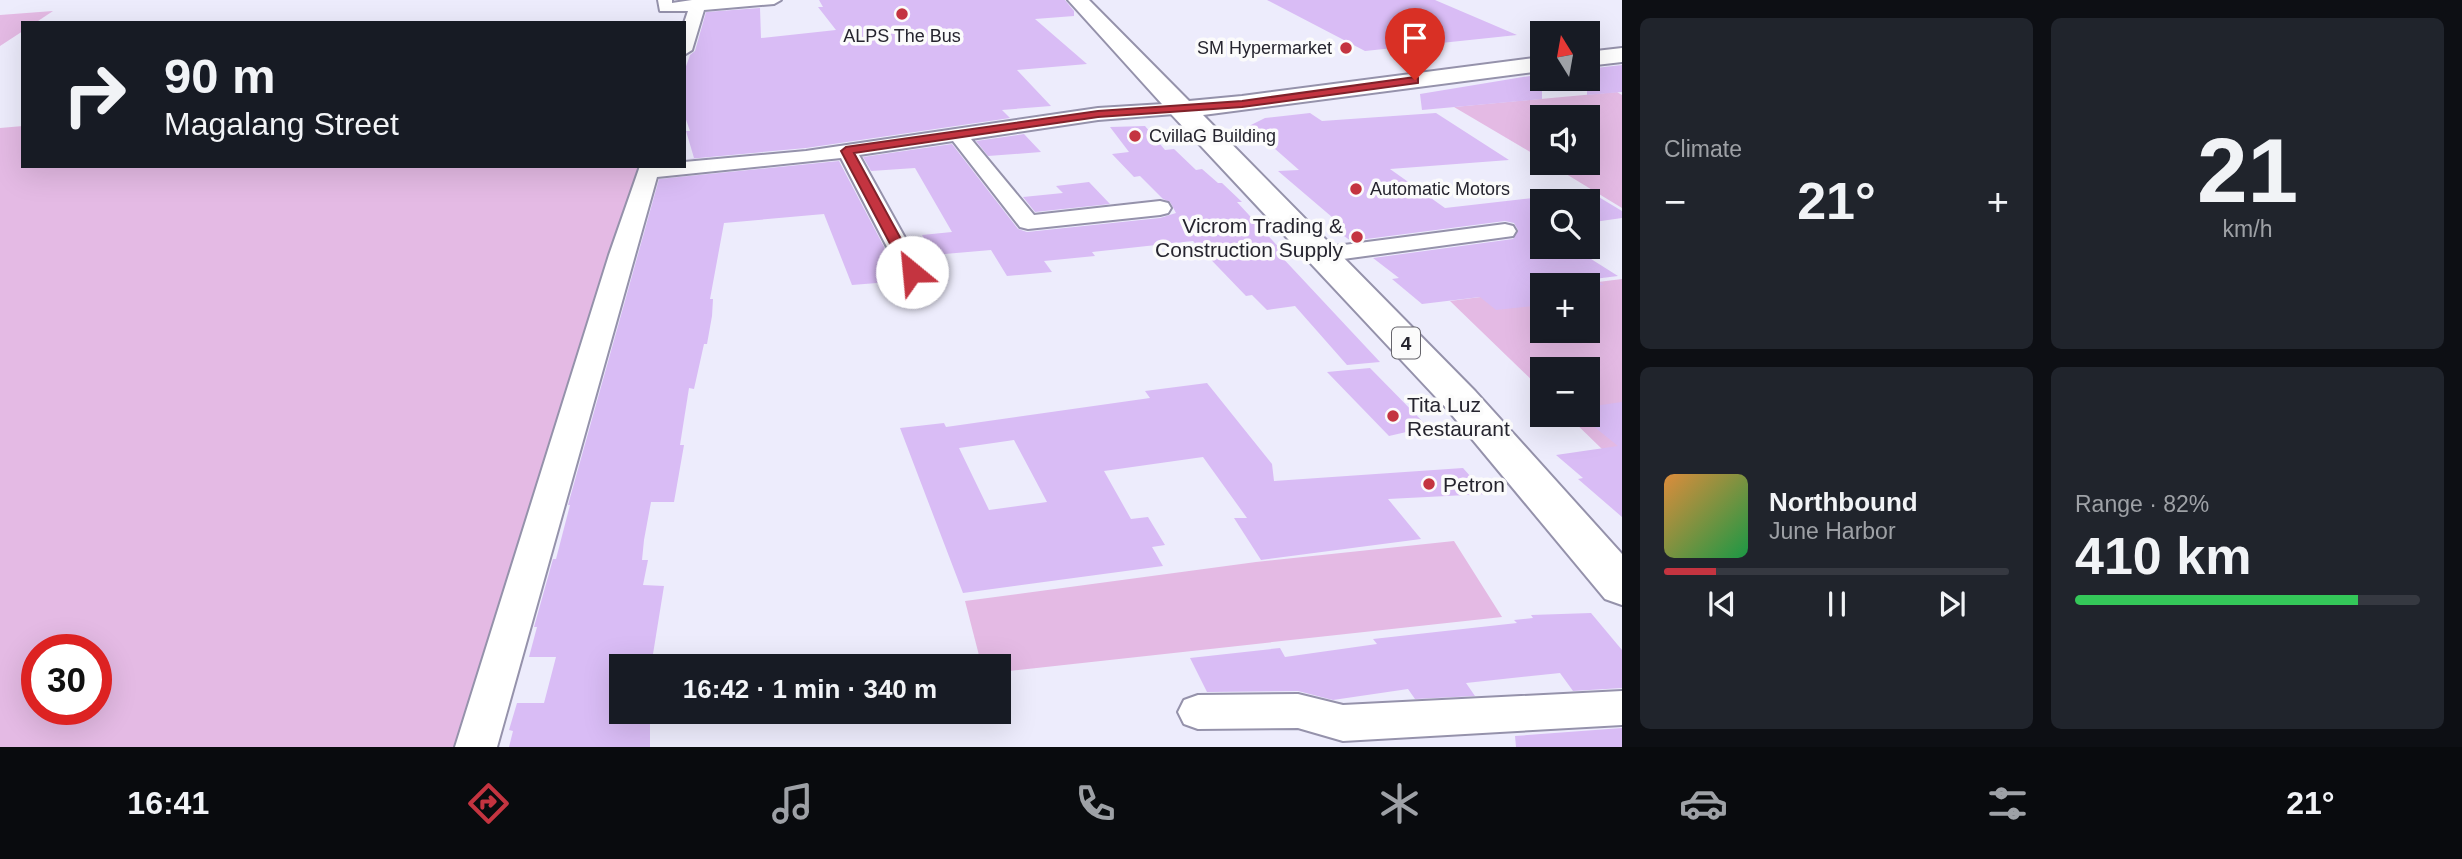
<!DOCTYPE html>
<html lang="en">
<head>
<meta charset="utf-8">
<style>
  :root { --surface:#171b24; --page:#20242c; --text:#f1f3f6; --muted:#9ea1a6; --line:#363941; --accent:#c43440 }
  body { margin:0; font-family:Arial,sans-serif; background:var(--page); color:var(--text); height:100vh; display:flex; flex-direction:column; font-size:26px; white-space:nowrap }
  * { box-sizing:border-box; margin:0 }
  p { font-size:23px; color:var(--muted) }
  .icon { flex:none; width:38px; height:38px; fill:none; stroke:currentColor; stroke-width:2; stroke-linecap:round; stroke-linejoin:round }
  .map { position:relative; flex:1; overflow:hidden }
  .side { display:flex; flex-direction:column; gap:18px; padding:18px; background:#0d0f14; width:840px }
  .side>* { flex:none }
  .top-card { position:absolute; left:21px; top:21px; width:665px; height:147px; border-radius:0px; box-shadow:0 7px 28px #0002; background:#171b24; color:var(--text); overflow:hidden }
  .needle { width:46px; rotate:349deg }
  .buttons { position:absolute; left:1530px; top:21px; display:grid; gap:14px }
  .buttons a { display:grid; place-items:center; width:70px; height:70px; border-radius:0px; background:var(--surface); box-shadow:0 7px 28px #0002; font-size:35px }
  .speed { position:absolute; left:21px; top:634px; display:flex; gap:14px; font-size:35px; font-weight:700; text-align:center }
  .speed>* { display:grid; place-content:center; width:91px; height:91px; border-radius:50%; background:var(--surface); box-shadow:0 7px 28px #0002; line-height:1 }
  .speed .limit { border:10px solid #d22; background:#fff; color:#111 }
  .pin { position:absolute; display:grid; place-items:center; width:60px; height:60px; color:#fff; margin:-72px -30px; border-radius:50% 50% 50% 0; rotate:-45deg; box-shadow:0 0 7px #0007 }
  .pin .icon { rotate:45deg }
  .me { position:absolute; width:77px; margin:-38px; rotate:332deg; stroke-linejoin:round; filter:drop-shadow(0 0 5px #0008) }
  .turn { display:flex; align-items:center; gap:24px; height:147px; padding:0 28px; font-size:32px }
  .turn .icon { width:91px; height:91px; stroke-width:2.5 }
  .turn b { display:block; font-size:49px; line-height:60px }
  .big { font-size:52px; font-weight:600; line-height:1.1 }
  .side .card { flex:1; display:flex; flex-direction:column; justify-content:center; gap:10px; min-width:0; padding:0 24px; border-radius:10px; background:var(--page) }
  .side .dial { align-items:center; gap:0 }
  .dial b { font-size:91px; line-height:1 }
  .song { display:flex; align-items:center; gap:21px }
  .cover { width:84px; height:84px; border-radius:10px; background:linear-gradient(135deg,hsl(30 70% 55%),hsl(140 70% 35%)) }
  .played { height:7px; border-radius:4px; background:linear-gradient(90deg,var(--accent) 15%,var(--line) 15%) }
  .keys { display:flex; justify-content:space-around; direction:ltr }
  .heat { display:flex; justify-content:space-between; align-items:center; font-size:38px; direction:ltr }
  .charge { height:10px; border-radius:5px; background:linear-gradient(90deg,#34c759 82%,var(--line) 0) }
  .side .tiles { flex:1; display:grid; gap:18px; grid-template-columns:repeat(2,1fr) }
  .trip { position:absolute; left:609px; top:654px; width:402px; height:70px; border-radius:0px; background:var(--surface); box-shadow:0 7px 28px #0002; font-weight:600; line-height:70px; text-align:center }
  .tab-bar { display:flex; height:112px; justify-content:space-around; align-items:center; background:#090b0e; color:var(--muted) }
  .tab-bar .icon { width:49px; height:49px }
  .tab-bar .active { color:var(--accent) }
  .tab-bar b { font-size:32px; color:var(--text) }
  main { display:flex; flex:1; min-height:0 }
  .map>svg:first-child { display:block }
</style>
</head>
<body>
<main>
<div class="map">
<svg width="1622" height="747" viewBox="0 0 1622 747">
  <rect width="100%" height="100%" fill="#edecfc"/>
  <path fill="#e4bae4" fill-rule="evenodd" d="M 53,11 L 35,23 L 23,23 L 23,31 L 0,46 L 0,15 Z
    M 1617,92 L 1622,95 L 1622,208 L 1548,163 L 1587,163 L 1587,117 L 1542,117 L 1542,159 L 1454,107 Z
    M 23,126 L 23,166 L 641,166 L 458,747 L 0,747 L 0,128 ZM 37,649 L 96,649 L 96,709 L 37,709 Z
    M 1622,279 L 1622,446 L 1603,450 L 1567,415 L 1587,415 L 1587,369 L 1542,369 L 1542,390 L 1450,301 L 1542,289 L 1542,331 L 1587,331 L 1587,285 L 1574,285 Z
    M 1454,541 L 1502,617 L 999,672 L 999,667 L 982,667 L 965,601 L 1256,562 Z"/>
  <path fill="#d9bcf5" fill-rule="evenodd" d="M 819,0 L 1065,0 L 1074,11 L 1074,16 L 1035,19 L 1087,64 L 1017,70 L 1051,106 L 1002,110 L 1010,118 L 806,148 L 688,159 L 694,158 L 686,131 L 690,131 L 684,114 L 684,72 L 690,55 L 695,51 L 706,12 L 760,8 L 761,38 L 836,30 L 818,7 L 823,7 Z
    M 1267,0 L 1435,0 L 1517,35 L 1365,51 Z
    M 1622,65 L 1622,92 L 1587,95 L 1587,69 Z
    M 1542,74 L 1542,99 L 1422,110 L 1420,94 Z
    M 1310,113 L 1322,121 L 1436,113 L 1509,160 L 1390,169 L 1445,208 L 1542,197 L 1542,247 L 1572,247 L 1618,276 L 1594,279 L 1604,285 L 1542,285 L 1542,305 L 1496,310 L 1480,297 L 1422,304 L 1392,279 L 1399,278 L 1373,258 L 1513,239 L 1518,230 L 1514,223 L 1505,221 L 1351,241 L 1337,231 L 1346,229 L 1278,171 L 1299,170 L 1249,126 L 1265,118 Z
    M 1145,126 L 1165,150 L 1174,149 L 1196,170 L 1202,169 L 1218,183 L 1222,183 L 1242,202 L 1237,202 L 1283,252 L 1278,253 L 1380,362 L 1347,365 L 1295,306 L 1267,310 L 1252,295 L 1246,296 L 1193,241 L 1092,252 L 1095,256 L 1044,261 L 1052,272 L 1007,276 L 991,250 L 933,255 L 922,235 L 952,232 L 915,168 L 871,171 L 863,157 L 952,144 L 1018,229 L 1027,232 L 1160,218 L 1176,213 L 1170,202 L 1163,199 L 1140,176 L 1134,177 L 1112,154 L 1129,152 L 1110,127 Z
    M 1024,134 L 1041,152 L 988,156 L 976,141 Z
    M 839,161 L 902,281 L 852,285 L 824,214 L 724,223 L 710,299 L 713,299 L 712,316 L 707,344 L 704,344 L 694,389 L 689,388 L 680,445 L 684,445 L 674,502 L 651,502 L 644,540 L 642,560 L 648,560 L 643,585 L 664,586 L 653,654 L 649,654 L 647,667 L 621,667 L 621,712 L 650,712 L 650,747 L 509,747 L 513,731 L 509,730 L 517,703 L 544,703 L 556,657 L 529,657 L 537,627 L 534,627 L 553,559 L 556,559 L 570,505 L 568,505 L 659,179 Z
    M 1089,182 L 1110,204 L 1035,212 L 1023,197 L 1063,193 L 1056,186 Z
    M 1587,190 L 1622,211 L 1622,218 L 1587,223 Z
    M 1370,368 L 1428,427 L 1389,436 L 1327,372 Z
    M 1207,383 L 1272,464 L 1274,481 L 1463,468 L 1486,494 L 1388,499 L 1421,539 L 1261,560 L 1234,518 L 1247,518 L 1203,457 L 1104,471 L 1131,519 L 1148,517 L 1165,545 L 1152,547 L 1163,566 L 963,593 L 900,428 L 944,423 L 946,427 L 1150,398 L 1145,391 ZM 1014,440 L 1047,502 L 989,510 L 959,448 Z
    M 1622,402 L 1622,517 L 1578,479 L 1583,478 L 1556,455 L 1618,446 L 1587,421 L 1587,407 Z
    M 1591,613 L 1622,650 L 1622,688 L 1573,691 L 1560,673 L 1466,683 L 1475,696 L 1415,699 L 1408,689 L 1333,700 L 1298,691 L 1207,692 L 1190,658 L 1280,648 L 1285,657 L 1377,644 L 1373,639 L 1517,623 L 1514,620 L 1533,618 L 1531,615 Z
    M 1622,728 L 1622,747 L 1516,747 L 1515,736 Z"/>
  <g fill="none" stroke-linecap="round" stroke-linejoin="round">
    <defs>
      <path id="street" d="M 658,0 L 672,0 L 672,3 L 692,0 L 781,0 L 774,4 L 704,10 L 692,50 L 684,55 L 684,23 L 688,11 L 660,11 Z
        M 1180,103 L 1189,109 L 1187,113 L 1098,120 L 971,139 L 1034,215 L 1160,201 L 1168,203 L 1171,208 L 1168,213 L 1160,215 L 1028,229 L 1020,227 L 953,141 L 859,155 L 924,272 L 921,277 L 912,279 L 903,277 L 900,272 L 841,158 L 657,177 L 497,747 L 455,747 L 609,255 L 640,166 L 684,166 L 684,162 L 806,151 L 1098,108 Z
        M 1505,224 L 1513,226 L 1516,231 L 1513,236 L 1321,262 L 1313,260 L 1309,255 L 1313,250 L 1321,248 Z
        M 1622,691 L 1622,725 L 1343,741 L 1298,728 L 1198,729 L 1184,724 L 1178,712 L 1184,700 L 1198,695 L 1298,694 L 1343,705 Z"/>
      <path id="primary" d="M 1068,0 L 1089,0 L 1189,101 L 1242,96 L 1542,57 L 1542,71 L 1203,115 L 1475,391 L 1622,554 L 1622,605 L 1605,599 L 1447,409 L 1171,114 Z
        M 1622,48 L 1622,62 L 1587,66 L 1587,52 Z"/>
    </defs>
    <use href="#street" stroke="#9592ab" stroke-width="4"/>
    <use href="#primary" stroke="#9592ab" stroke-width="4"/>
    <use href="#street" fill="#fff" fill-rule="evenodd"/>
    <use href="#primary" fill="#fff" fill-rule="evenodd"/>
  </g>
  <path fill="#c43440" stroke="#7f222a" stroke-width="2" d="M 1415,77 L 1418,78 L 1418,83 L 1242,107 L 1098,117 L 854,153 L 919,272 L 912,276 L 905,272 L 841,151 L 846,147 L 1098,111 L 1242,101 Z"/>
  <g fill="#c43440" stroke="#fbfbfb" stroke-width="2.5">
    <circle cx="902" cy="14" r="7"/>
    <circle cx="1346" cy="48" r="7"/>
    <circle cx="1135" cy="136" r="7"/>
    <circle cx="1356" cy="189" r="7"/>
    <circle cx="1357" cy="237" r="7"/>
    <circle cx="1393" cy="416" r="7"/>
    <circle cx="1429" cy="484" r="7"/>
  </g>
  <g text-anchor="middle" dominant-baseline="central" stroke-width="7" stroke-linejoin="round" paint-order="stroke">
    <g font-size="18" fill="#26252f" stroke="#fbfbfb" text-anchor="start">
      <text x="902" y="36" text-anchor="middle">ALPS The Bus</text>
      <text x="1332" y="48" text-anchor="end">SM Hypermarket</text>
      <text x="1149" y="136">CvillaG Building</text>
      <text x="1370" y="189">Automatic Motors</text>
    </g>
    <rect fill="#fbfbfb" stroke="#66656c" stroke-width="2" x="1392" y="327.5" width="28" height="31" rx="5"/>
    <g font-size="19" font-weight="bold" fill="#26252f">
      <text x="1406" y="343">4</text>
    </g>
    <g font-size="21" fill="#26252f" stroke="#fbfbfb" text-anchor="start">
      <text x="1343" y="225" text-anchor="end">Vicrom Trading &amp;<tspan x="1343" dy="24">Construction Supply</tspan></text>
      <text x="1407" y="404">Tita Luz<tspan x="1407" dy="24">Restaurant</tspan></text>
      <text x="1443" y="484">Petron</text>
    </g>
  </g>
</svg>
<div class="buttons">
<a><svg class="needle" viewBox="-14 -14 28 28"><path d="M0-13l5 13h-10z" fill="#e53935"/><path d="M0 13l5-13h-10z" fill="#9ea1a6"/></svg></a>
<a><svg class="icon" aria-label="sound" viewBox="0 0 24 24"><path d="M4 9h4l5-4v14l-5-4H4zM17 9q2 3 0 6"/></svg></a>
<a><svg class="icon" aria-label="search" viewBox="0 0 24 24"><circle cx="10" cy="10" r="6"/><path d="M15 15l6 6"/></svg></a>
<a>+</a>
<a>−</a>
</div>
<div class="speed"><div class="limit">30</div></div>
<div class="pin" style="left:1415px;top:80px;background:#d93025"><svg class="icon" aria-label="arrive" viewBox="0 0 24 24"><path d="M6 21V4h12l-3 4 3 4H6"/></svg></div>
<svg class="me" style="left:912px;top:272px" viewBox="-20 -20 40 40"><circle r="19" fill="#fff"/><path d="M0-13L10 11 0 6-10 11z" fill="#c43440"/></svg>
<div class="trip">16:42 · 1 min · 340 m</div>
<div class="top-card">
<div class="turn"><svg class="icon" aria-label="right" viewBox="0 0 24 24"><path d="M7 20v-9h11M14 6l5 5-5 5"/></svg><div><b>90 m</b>Magalang Street</div></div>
</div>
</div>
<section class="side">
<div class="tiles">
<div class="card"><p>Climate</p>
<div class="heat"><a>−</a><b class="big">21°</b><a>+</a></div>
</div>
<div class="card dial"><b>21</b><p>km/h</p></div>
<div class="card">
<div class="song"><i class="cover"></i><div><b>Northbound</b><p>June Harbor</p></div></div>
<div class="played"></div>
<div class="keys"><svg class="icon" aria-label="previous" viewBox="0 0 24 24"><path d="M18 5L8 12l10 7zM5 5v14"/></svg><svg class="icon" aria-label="pause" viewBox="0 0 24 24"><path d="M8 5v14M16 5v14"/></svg><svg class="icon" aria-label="next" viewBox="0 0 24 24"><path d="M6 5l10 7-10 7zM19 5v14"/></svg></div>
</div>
<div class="card"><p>Range · 82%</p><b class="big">410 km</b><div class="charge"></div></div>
</div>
</section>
</main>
<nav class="tab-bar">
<b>16:41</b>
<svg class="icon active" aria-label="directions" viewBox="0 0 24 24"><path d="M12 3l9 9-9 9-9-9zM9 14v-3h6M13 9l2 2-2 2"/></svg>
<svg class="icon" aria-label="music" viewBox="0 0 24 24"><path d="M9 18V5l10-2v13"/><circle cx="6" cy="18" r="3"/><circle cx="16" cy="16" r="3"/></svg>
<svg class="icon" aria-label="phone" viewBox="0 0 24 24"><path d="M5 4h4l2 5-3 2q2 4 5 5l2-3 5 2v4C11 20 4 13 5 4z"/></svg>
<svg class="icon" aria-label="climate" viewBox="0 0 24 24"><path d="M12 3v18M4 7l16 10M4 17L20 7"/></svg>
<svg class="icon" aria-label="car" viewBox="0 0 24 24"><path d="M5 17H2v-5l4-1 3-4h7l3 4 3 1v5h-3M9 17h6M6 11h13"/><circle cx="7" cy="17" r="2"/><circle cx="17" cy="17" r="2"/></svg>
<svg class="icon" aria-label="filters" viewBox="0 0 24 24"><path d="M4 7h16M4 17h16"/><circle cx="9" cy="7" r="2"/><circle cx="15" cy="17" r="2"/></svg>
<b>21°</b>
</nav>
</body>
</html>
